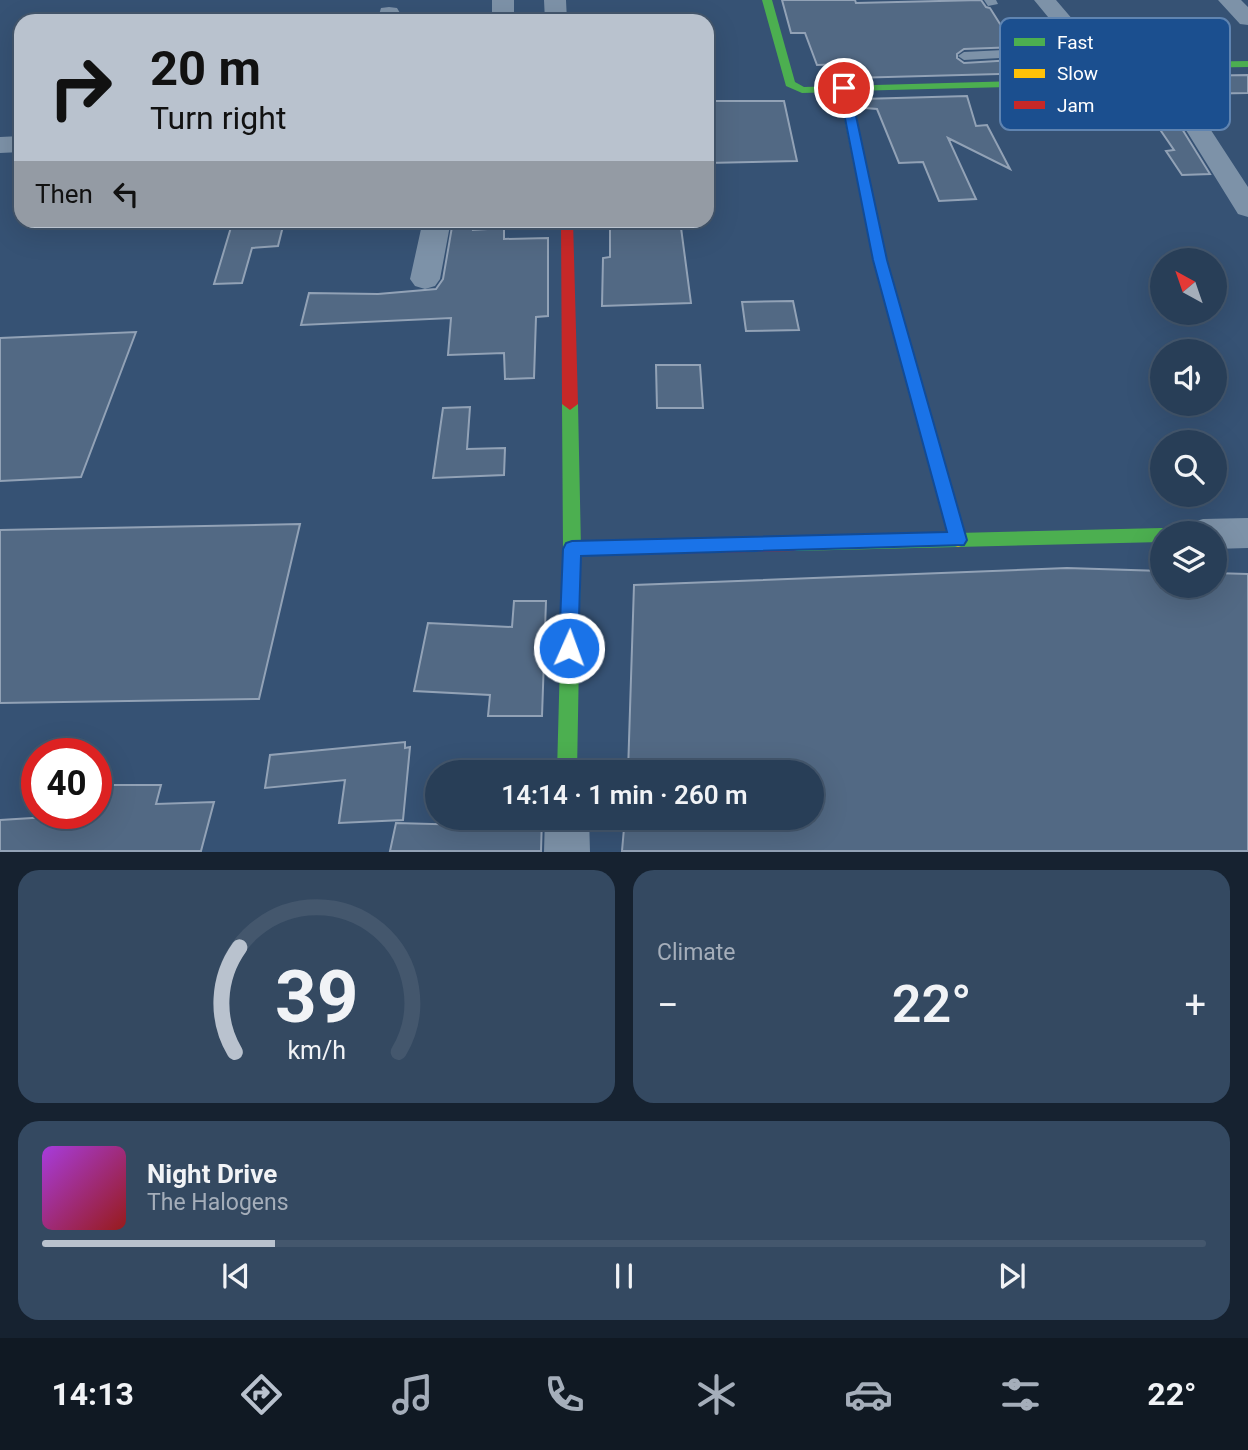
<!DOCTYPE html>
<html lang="en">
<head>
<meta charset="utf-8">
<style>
  :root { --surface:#283e57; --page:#344961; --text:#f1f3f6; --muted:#a5aeba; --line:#44576d; --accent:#b9c2ce }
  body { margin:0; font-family:Roboto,sans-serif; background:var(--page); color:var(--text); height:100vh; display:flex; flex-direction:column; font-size:26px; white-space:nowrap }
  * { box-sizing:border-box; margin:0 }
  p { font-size:23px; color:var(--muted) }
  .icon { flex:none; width:38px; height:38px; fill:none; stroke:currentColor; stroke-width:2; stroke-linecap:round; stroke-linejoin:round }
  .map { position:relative; height:852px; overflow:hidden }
  .details { display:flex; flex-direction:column; gap:18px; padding:18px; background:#162230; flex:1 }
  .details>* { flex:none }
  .guide { position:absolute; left:14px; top:14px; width:700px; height:214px; border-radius:21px; box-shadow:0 7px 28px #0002,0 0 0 2px var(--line); background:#b9c2ce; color:#111; overflow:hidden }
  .needle { width:46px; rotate:320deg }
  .tools { position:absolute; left:1150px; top:248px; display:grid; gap:14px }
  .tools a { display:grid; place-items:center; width:77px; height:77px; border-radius:50%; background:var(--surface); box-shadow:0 7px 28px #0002,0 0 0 2px var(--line); font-size:35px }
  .speed { position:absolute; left:21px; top:738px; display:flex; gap:14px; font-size:35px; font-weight:700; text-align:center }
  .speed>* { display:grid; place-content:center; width:91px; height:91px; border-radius:50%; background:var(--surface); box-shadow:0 7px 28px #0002,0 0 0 2px var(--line); line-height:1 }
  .speed .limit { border:10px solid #d22; background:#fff; color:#111 }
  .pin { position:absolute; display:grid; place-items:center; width:60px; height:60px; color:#fff; margin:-30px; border:4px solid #fff; border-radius:50%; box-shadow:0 2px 7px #0007 }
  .me { position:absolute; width:77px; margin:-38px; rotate:2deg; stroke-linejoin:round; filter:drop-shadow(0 0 5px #0008) }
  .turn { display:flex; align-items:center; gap:24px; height:147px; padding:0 21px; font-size:32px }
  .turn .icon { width:91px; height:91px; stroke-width:2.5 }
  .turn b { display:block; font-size:49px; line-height:60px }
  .then { display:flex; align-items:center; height:66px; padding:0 21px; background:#0003; gap:14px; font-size:26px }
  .big { font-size:52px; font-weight:600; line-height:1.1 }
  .details .card { flex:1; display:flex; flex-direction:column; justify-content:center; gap:10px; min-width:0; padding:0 24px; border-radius:21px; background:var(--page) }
  .details .dial { align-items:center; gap:0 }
  .dial svg { height:182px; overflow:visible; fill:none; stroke:var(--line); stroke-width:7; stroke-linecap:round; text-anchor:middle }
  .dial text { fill:var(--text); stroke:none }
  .song { display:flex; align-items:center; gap:21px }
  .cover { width:84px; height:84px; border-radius:10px; background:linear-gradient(135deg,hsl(280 70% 55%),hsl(0 70% 35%)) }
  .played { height:7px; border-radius:4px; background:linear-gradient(90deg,var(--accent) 20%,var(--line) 20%) }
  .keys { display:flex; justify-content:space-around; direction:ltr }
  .heat { display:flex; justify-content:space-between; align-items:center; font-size:38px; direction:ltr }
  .details .tiles { flex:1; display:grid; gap:18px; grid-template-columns:1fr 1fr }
  .card:last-child { grid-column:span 2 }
  .trip { position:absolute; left:425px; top:760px; width:399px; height:70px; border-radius:35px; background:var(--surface); box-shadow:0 7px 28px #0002,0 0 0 2px var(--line); font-weight:600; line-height:70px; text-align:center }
  .tabs { display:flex; height:112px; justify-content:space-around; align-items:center; background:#101923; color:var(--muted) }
  .tabs .icon { width:49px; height:49px }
  .tabs .active { color:var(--accent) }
  .tabs b { font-size:32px; color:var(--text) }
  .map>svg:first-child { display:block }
</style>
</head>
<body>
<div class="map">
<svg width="1248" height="852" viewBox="0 0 1248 852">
  <rect width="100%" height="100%" fill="#365274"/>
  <path fill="#526984" stroke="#92a2b6" stroke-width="2" d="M 782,0 L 855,0 L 856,3 L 981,0 L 986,7 L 990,8 L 1012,43 L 1017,43 L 1020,47 L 964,49 L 957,54 L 957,58 L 964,63 L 1030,59 L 1038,73 L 851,78 L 847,64 L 817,65 L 805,33 L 791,33 Z
    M 1248,75 L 1248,93 L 1191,94 L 1184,84 L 1193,76 Z
    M 1161,95 L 1210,174 L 1182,175 L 1166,151 L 1174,150 L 1137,96 Z
    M 967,96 L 976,126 L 987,125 L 1010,169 L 948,138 L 976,199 L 939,201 L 923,162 L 899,163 L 877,109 L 865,108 L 862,99 Z
    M 707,101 L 784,101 L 797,161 L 707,163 Z
    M 610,220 L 680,220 L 691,303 L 602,306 L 603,258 L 610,257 Z
    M 453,221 L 474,221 L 473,230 L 504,228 L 504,239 L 548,238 L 548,316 L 536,317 L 534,378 L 505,379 L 504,353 L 448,355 L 451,318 L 301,325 L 309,293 L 378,294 L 436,289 L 443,279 Z
    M 284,222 L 278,246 L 252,248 L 242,283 L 214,284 L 232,224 Z
    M 793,301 L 799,330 L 746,331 L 742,302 Z
    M 136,332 L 81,477 L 0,481 L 0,338 Z
    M 656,365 L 700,365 L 703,408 L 657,408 Z
    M 470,407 L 467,449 L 505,448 L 504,475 L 433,478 L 443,408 Z
    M 300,524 L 259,699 L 0,703 L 0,530 Z
    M 1067,568 L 1162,571 L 1162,586 L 1214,586 L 1214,573 L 1248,574 L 1248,851 L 622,851 L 625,817 L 812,817 L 812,772 L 628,772 L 634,585 Z
    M 514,601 L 546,601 L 542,716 L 488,716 L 490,695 L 414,691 L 428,623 L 512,627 Z
    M 405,742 L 405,748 L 410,747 L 403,820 L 339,823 L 345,780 L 265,788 L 270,755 Z
    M 101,785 L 161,785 L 156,804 L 214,802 L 201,851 L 0,851 L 0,820 L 96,814 L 96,800 Z
    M 542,817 L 541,851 L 390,851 L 396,823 L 468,825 L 468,820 Z"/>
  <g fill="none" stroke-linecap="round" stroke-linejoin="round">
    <path fill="#7d92a8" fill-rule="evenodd" d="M 984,0 L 996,0 L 998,4 L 988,6 Z
      M 1087,46 L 1091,47 L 1091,53 L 964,60 L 958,56 L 964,52 Z"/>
    <path fill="#7d92a8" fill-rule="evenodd" d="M 492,0 L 514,0 L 514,21 L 492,21 Z
      M 544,0 L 566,0 L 567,21 L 545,21 Z
      M 1034,0 L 1056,0 L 1121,76 L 1125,81 L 1121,86 L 1105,86 Z
      M 1218,0 L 1241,0 L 1248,7 L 1248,25 L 1240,24 Z
      M 389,7 L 397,8 L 400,13 L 399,21 L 377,21 L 381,8 Z
      M 1167,73 L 1175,75 L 1248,187 L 1248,217 L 1238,214 L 1155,80 L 1159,75 Z
      M 21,136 L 21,152 L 0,153 L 0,137 Z
      M 423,220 L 451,220 L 440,279 L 435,286 L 425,289 L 415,286 L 410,279 Z
      M 1248,518 L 1248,548 L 1214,549 L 1214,534 L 1185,534 L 1190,523 L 1203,519 Z
      M 545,817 L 589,817 L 590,852 L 544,852 Z"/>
    <path fill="#4caf50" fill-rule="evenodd" d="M 762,0 L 772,0 L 795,82 L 804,87 L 1164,77 L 1185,62 L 1248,61 L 1248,67 L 1188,68 L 1167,83 L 850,91 L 887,259 L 927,400 L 919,406 L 911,400 L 873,259 L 839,92 L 802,93 L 786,86 Z
      M 570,398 L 578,404 L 581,549 L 577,772 L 557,772 L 563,549 L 562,404 Z
      M 1162,528 L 1168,530 L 1170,534 L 1162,534 L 1162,542 L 794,551 L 788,549 L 785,544 L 788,539 L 794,537 Z"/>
    <path fill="#ffc107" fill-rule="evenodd" d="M 919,394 L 927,400 L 967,540 L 964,545 L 958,547 L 952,545 L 949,540 L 911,400 Z"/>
    <path fill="#c62828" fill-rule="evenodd" d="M 561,220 L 573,220 L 578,404 L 570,410 L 562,404 Z
      M 794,537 L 800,539 L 803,544 L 800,549 L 794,551 L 572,556 L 566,554 L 563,549 L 566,544 L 572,542 Z"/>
  </g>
  <path fill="#1a73e8" stroke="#114b97" stroke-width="2" d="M 844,85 L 850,88 L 887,260 L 967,540 L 964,545 L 581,556 L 578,648 L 575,654 L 569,657 L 562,654 L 559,648 L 563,549 L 566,543 L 572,541 L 947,532 L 873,260 L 839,88 Z"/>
  <rect x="1000" y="18" width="230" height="112" rx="10" fill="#1b4f8f" stroke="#5f84b1" stroke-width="2"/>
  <rect x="1014" y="38" width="31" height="8" fill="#4caf50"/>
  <rect x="1014" y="69" width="31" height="9" fill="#ffc107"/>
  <rect x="1014" y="101" width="31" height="8" fill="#c62828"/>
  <g font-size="19" fill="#fff">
    <text x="1057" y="49">Fast</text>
    <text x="1057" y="80">Slow</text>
    <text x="1057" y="112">Jam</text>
  </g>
</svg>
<div class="tools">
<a><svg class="needle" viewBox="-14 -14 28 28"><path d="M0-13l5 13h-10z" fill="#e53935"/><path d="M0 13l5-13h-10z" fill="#a5aeba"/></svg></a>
<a><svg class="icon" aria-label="sound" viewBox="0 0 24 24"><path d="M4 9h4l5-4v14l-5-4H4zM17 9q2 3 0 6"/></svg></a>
<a><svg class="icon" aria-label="search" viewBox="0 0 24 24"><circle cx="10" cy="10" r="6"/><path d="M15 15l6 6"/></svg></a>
<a><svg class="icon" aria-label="layers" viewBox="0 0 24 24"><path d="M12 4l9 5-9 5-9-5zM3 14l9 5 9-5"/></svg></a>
</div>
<div class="speed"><div class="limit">40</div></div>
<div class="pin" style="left:844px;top:88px;background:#d93025"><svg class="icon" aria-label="arrive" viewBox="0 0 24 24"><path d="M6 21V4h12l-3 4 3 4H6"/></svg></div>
<svg class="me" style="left:569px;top:648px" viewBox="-20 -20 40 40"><circle r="17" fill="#1a73e8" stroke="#fff" stroke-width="3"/><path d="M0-11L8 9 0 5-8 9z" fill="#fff"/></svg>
<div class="trip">14:14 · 1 min · 260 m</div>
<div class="guide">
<div class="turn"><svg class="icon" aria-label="right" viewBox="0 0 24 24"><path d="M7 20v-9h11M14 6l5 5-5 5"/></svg><div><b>20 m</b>Turn right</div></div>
<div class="then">Then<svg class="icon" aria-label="left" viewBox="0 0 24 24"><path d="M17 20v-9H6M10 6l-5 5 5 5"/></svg></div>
</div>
</div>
<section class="details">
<div class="tiles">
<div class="card dial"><svg viewBox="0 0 100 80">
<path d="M14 69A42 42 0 1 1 86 69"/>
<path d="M14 69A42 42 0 0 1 16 23" stroke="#b9c2ce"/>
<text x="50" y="56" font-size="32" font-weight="700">39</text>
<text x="50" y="72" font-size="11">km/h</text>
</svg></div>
<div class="card"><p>Climate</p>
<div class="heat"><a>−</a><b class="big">22°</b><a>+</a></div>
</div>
<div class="card">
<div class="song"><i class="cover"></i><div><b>Night Drive</b><p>The Halogens</p></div></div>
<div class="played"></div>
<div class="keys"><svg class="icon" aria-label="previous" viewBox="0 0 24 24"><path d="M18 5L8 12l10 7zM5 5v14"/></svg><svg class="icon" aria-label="pause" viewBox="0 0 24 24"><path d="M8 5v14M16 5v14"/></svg><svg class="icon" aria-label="next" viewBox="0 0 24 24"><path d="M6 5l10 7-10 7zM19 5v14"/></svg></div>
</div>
</div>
</section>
<nav class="tabs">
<b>14:13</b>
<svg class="icon active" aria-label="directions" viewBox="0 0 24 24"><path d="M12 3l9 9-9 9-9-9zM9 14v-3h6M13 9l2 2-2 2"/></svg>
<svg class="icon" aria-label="music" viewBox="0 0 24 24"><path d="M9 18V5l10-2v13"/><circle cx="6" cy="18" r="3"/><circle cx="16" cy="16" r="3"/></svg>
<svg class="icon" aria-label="phone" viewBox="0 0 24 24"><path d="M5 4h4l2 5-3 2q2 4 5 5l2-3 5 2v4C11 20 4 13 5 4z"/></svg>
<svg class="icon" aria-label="climate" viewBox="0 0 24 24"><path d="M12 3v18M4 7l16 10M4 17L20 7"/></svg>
<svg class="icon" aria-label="car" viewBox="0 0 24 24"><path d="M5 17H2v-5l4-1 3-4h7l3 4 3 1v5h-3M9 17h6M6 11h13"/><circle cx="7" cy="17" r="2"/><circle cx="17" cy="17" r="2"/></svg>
<svg class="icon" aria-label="filters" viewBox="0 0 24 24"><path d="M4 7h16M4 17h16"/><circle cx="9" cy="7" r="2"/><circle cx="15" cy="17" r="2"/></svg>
<b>22°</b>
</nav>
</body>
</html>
